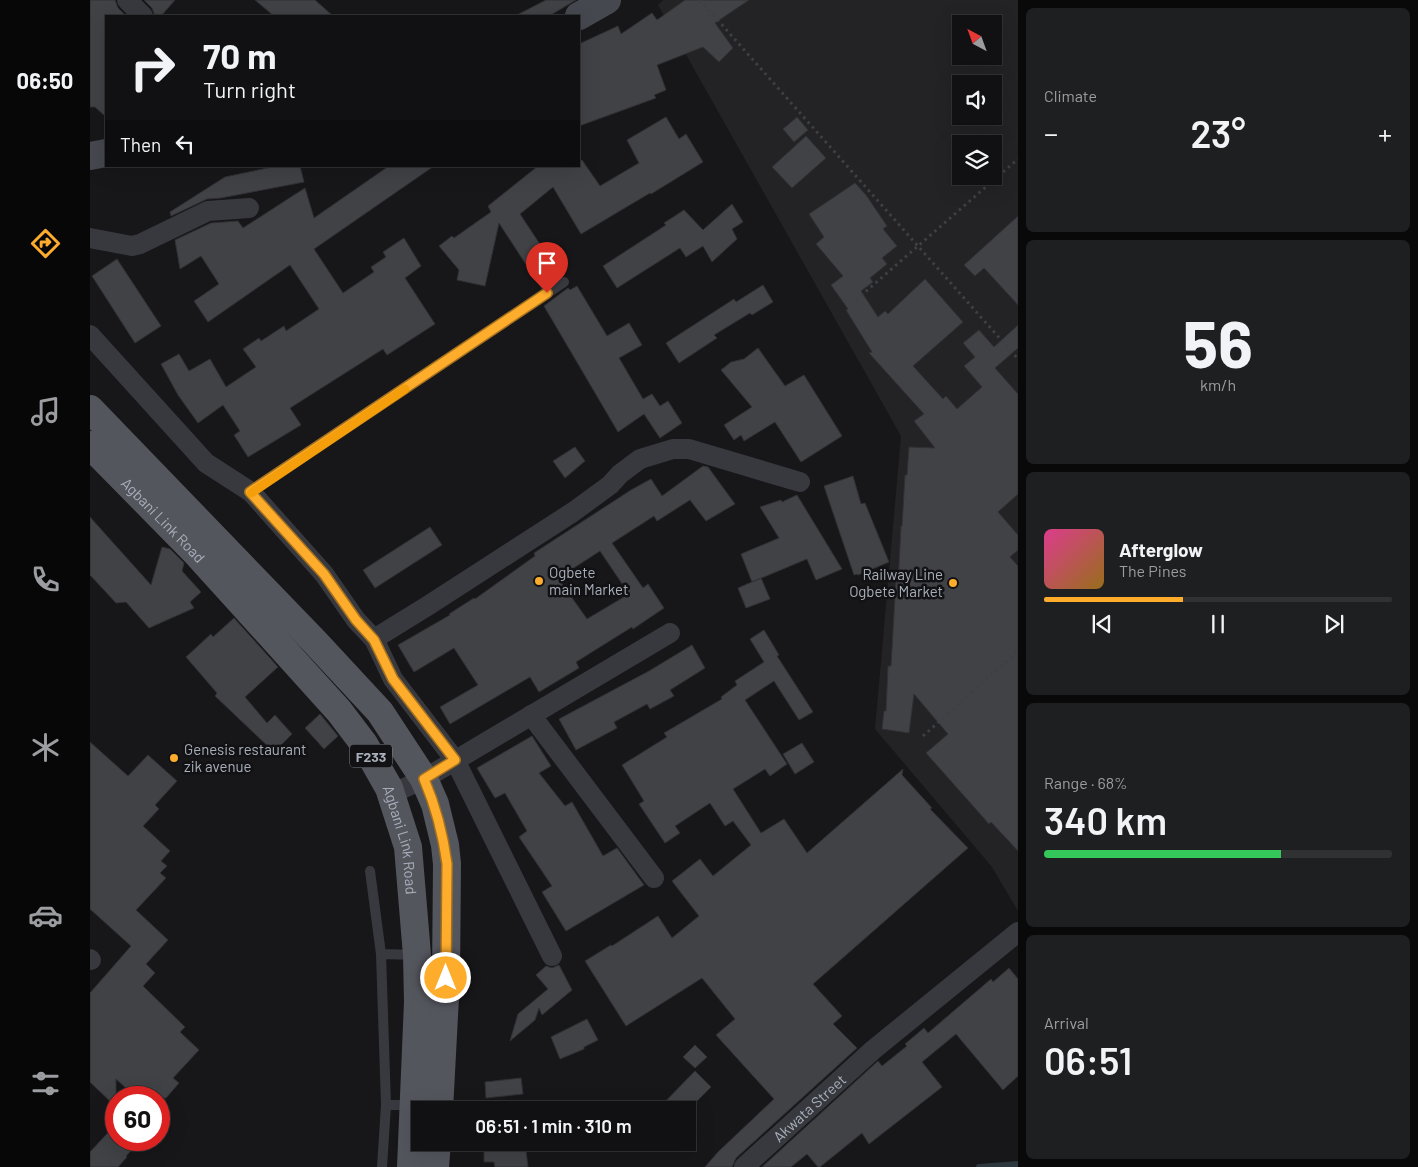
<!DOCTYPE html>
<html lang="en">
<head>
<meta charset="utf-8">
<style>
  :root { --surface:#111113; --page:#1e1f21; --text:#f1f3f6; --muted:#9c9da0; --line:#303133; --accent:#fdac2c }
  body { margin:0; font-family:Barlow,sans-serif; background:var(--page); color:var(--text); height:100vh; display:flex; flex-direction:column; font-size:19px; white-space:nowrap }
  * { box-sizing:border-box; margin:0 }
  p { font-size:16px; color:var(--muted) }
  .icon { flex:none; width:28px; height:28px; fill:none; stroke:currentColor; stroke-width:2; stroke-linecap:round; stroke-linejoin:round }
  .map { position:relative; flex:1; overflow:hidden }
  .panel { display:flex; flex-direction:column; gap:8px; padding:8px; background:#09090a; width:400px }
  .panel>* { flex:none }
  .hud { position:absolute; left:15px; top:15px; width:475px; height:152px; border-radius:0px; box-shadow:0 5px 20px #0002,0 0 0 1px var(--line); background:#111113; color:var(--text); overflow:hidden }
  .needle { width:32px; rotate:319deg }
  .fabs { position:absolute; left:862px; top:15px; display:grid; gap:10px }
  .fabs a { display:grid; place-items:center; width:50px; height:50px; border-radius:0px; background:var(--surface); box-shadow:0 5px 20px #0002,0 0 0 1px var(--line); font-size:25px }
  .speed { position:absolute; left:15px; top:1086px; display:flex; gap:10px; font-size:25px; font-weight:700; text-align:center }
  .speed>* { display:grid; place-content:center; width:65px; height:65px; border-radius:50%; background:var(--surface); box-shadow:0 5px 20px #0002,0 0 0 1px var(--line); line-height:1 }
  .speed .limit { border:8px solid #d22; background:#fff; color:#111 }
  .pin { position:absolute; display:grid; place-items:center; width:42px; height:42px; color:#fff; margin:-51px -21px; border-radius:50% 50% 50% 0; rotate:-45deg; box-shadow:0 0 5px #0007 }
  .pin .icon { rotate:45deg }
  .me { position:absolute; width:55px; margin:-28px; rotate:0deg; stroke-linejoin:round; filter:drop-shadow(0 0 4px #0008) }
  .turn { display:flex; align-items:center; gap:18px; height:105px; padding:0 15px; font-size:22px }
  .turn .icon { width:65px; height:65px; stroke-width:2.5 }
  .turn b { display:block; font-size:35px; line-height:42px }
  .then { display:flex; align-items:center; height:48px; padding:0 15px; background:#0003; gap:10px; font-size:19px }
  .big { font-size:38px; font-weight:600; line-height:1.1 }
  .panel .tile { flex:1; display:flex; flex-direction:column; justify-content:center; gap:8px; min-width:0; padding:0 18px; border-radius:8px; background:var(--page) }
  .panel .dial { align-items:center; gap:0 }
  .dial b { font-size:65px; line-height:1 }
  .song { display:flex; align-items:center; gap:15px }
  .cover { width:60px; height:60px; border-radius:8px; background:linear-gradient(135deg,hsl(330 70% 55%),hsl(40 70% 35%)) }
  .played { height:5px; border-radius:2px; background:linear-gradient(90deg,var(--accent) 40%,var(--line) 40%) }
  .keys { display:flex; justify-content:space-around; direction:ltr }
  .heat { display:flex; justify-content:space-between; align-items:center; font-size:28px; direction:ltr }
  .charge { height:8px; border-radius:4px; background:linear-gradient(90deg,#34c759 68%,var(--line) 0) }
  .trip { position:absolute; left:321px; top:1101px; width:285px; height:50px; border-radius:0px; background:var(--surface); box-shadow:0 5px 20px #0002,0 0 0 1px var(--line); font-weight:600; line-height:50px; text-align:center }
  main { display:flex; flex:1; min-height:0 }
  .tab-bar { display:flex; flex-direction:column; width:90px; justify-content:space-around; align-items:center; background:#070708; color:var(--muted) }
  .tab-bar .icon { width:35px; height:35px }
  .tab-bar .selected { color:var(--accent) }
  .tab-bar b { font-size:22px; color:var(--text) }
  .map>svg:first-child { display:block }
</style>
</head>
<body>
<main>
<nav class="tab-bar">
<b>06:50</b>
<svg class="icon selected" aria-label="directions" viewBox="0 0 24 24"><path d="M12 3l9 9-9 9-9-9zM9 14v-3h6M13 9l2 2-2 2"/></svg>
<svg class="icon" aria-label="music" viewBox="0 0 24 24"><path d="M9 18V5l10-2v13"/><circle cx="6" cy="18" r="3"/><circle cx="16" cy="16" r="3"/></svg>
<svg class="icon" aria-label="phone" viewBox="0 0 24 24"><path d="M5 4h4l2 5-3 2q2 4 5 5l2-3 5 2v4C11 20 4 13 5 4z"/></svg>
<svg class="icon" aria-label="climate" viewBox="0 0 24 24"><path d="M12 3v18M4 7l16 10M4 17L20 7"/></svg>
<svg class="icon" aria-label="car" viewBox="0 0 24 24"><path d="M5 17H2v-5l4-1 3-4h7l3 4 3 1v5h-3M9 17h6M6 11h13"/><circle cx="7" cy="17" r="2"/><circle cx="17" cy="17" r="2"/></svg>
<svg class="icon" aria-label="filters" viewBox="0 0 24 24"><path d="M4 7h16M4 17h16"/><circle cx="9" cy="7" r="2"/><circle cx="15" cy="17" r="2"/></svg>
</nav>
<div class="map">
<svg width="928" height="1167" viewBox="0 0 928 1167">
  <rect width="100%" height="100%" fill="#171719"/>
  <path fill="#232326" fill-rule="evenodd" d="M 573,0 L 928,0 L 928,911 L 902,867 L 785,729 L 811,436 L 568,5 ZM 871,24 L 904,24 L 904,56 L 871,56 ZM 871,84 L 904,84 L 904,116 L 871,116 ZM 871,144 L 904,144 L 904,176 L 871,176 Z"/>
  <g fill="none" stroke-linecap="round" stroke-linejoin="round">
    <path stroke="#2c373e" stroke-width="6" d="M 889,1167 L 928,1164"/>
  </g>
  <path fill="#414246" stroke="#313135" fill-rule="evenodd" d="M 0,0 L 25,0 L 28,8 L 36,16 L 16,16 L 16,117 L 5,107 L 0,107 Z
    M 54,0 L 85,0 L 71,16 L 65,16 L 62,8 Z
    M 165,0 L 225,0 L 243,16 L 184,16 Z
    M 456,0 L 486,0 L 459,16 L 425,16 Z
    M 595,0 L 659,0 L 625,23 L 643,48 L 629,62 L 613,47 L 567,65 L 576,90 L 564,95 L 566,98 L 489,126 L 489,44 L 528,26 L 531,34 L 562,13 L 567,20 Z
    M 576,117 L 589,139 L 596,134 L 613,162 L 561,194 L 560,193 L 491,234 L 463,187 L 430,214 L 471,276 L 452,289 L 409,223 L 395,286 L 367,280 L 369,270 L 349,246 L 362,236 L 364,238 L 401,212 L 398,206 L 448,166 L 489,166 L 489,162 L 492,160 L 510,186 L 549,163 L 537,140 Z
    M 707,117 L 718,130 L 704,142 L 693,129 Z
    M 716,136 L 736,158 L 702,188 L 682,167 Z
    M 187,166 L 210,166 L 214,182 L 131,198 L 117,199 L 81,216 L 80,212 L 135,177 Z
    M 299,166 L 344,166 L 224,249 L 253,293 L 284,272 L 281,267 L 296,257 L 293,252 L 314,238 L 331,266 L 315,278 L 345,324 L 297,355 L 293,349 L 200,408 L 211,425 L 158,457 L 144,435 L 150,431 L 133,405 L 108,423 L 88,395 L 71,364 L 89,354 L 99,371 L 120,359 L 136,387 L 166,367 L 153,349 L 169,338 L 171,341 L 194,326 L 196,331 L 229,309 L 200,265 L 118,322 L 104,301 L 129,284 L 111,256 L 90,269 L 85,240 L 121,223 L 148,221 L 153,228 L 215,188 L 224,218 Z
    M 765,183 L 776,195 L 797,226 L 793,229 L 807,246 L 792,258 L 797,264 L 780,278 L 783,282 L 771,291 L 788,317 L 795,311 L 798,314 L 835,279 L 873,322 L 823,366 L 853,399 L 856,396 L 867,409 L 892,387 L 874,366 L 885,357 L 873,343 L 889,330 L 904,347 L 928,325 L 928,348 L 905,368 L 928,394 L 928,494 L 908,512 L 928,535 L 928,550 L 920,557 L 928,566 L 928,851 L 901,822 L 899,824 L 836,753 L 858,734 L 824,694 L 819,733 L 792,729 L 794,711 L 796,711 L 798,666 L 801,666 L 806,580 L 808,585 L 811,526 L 812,526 L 815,475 L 817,475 L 819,447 L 845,448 L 824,421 L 834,414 L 779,353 L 782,352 L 756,310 L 758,309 L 741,285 L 753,276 L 726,244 L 734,237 L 719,214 Z
    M 642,204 L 653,222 L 642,229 L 647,239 L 622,262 L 613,246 L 596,257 L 590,248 L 527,288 L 513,266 L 576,225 L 574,223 L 594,210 L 613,230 Z
    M 928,216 L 928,305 L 894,268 L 885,276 L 874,265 Z
    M 27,259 L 71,326 L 45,343 L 2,276 Z
    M 673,285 L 683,302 L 662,315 L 660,313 L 624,335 L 627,338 L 589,363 L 576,343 L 644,299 L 646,302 Z
    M 487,286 L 517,336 L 539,323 L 552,345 L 529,358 L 553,399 L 562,394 L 570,406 L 578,401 L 592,423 L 570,438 L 554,414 L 528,432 L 454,306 L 478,288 L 480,290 Z
    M 668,348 L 695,386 L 714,375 L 752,436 L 711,462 L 685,422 L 654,441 L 651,435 L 644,440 L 634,425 L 662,407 L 631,370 L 641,362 L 654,359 Z
    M 485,447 L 495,461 L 475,478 L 463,461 Z
    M 613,466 L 618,467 L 645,504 L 616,521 L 600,500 L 567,521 L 564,516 L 522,543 L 553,588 L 558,584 L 574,608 L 543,629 L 542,627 L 486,662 L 489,668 L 449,692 L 440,677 L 360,724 L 350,707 L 388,685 L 364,648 L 324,672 L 308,645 L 360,615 L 359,614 L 384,598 L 385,599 L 445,556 L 444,553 L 541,490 L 561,479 L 572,496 ZM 510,551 L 539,594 L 497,619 L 468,578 Z
    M 763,476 L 771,504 L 775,503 L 799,562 L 768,575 L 767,574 L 764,575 L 734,486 Z
    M 707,495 L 752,569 L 726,580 L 717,559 L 662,582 L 651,554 L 689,538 L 670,507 L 691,500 L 692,502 Z
    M 0,517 L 61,585 L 72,547 L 80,549 L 94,563 L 92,571 L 111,592 L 100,602 L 104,608 L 59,628 L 36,602 L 26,603 L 0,575 Z
    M 340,527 L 352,545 L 285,588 L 273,570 Z
    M 671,578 L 680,599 L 656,608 L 648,588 Z
    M 144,618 L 188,667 L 155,697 L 177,723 L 185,715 L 202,734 L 184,752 L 125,696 L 127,693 L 96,657 L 121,634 L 123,637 Z
    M 674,630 L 689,655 L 687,656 L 723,712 L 709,720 L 684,681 L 655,700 L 697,764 L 680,776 L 675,769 L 643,789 L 671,833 L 694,819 L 717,853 L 813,769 L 812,775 L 842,808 L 840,809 L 878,848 L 723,984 L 752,1016 L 743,1024 L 767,1048 L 646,1158 L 642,1167 L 615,1167 L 628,1152 L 684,1099 L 626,1035 L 645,1019 L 612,978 L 536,1026 L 495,961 L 521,945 L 522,946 L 568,916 L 582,938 L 609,916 L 582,881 L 610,859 L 623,876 L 661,845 L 643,821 L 635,826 L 620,803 L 585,826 L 590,833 L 575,843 L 549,804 L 554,801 L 532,765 L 577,737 L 574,733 L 632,699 L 631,697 L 647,685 L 645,681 L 674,662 L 660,639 Z
    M 602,645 L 615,668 L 580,690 L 584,696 L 560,709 L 557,704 L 524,722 L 527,728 L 486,750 L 469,719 L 559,671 Z
    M 230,714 L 248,736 L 234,749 L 215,728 Z
    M 442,736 L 461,766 L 449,773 L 475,806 L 482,802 L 513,856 L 527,848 L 554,885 L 476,931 L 452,892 L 462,886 L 429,837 L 437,831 L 415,793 L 405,798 L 387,768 Z
    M 0,742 L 38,776 L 58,755 L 87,781 L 65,805 L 69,809 L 53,826 L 80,851 L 71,861 L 77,866 L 70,873 L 76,878 L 46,910 L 78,940 L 56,964 L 65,973 L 53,986 L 95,1027 L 90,1032 L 109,1050 L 83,1078 L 89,1083 L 76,1098 L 47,1098 L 26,1079 L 26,1107 L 0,1082 L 0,993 L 41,946 L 0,909 Z
    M 712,743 L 724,762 L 705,774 L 693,754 Z
    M 469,965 L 482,990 L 452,1015 L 449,1008 L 445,1020 L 420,1041 L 428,1014 L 458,989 L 446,975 L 456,966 L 462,968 Z
    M 919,968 L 928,979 L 928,1076 L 913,1090 L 866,1034 L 832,1062 L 852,1087 L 779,1144 L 772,1133 L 730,1167 L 728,1167 L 717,1154 L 701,1167 L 672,1167 L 788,1061 L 792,1066 L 817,1046 L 815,1044 L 834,1028 L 838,1033 L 901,979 L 903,982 Z
    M 497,1019 L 508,1040 L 494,1047 L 494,1049 L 470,1059 L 461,1037 Z
    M 605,1045 L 617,1057 L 605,1068 L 593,1057 Z
    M 605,1071 L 621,1087 L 598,1110 L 567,1110 Z
    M 431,1078 L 433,1094 L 396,1098 L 395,1082 Z
    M 26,1124 L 26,1140 L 51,1140 L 36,1156 L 37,1157 L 28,1167 L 0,1167 L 0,1152 Z
    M 413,1142 L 435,1142 L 438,1167 L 405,1167 L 404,1162 L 394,1162 L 394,1143 L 414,1144 Z"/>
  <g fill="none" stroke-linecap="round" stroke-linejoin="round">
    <path stroke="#3e4046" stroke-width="3" stroke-dasharray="2.5 4" stroke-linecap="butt" d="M 610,0 L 928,359
      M 766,300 L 928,159
      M 833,736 L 928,651"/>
    <path stroke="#38393f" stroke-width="10" d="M 161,492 L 474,282
      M 280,871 L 291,954 L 296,1105 L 292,1167
      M 291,954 L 327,955
      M 296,1105 L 322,1105"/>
    <g stroke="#38393f" stroke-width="20">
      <path d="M 37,0 L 53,16"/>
      <path d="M 0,238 L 42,246 L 50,244 L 118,211 L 159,208"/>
      <path d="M 0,335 L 116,463 L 161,492 L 234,574 L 266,620 L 284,639"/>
      <path d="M 441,715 L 564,878"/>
      <path d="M 301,794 L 334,779 L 580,633"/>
      <path d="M 462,956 L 365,760 L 303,679 L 284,639 L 339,605 L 483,512 L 520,485 L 530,474 L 550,459 L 583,449 L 599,449 L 710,482"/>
      <path d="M 0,959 L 1,960"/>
      <path id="s1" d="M 654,1167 L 783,1050 L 928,932"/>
    </g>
    <path stroke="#46484f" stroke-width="28" d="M 489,16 L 517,0
      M 0,156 L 16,153"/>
    <g stroke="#54565e" stroke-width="28">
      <path d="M 0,409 L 225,642 L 290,712 L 334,779 L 345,804 L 355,845 L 357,864 L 356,978 L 349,1110"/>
      <path id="s2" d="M 0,445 L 108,555 L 249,711 L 274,744 L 299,788 L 318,847 L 327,955 L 328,1002 L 321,1167"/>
      <path d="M 345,1167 L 347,1142"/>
    </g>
  </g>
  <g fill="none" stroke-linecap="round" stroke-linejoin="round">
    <defs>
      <path id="route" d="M 356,978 L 357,864 C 353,834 346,807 334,779 L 365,760 L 303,679 L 284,640 L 266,620 L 234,574 L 160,492 L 457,293"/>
    </defs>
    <use href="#route" stroke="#a4701d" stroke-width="12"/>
    <use href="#route" stroke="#fdac2c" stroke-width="9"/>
    <path stroke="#f59e0b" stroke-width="9" d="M 161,493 L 315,389"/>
  </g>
  <g fill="#fdac2c" stroke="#121214" stroke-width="2">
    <circle cx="449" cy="581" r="5"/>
    <circle cx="863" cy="583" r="5"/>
    <circle cx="84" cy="758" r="5"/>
  </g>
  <g text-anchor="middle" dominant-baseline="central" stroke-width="5" stroke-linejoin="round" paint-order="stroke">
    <rect fill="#121214" stroke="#7b8088" stroke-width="1" x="260" y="744.5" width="42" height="23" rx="4"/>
    <g font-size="14" font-weight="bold" fill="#a8afba">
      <text x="281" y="756">F233</text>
    </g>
    <g font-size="15" fill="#a8afba" stroke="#121214">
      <text stroke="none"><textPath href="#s2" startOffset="105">Agbani Link Road</textPath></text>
      <text stroke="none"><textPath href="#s2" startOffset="510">Agbani Link Road</textPath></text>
      <text stroke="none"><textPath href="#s1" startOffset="88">Akwata Street</textPath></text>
    </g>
    <g font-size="15" fill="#a8afba" stroke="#121214" text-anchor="start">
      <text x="459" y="572">Ogbete<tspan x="459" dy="17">main Market</tspan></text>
      <text x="853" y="574" text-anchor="end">Railway Line<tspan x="853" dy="17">Ogbete Market</tspan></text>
      <text x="94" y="749">Genesis restaurant<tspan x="94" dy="17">zik avenue</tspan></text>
    </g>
  </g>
</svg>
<div class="fabs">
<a><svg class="needle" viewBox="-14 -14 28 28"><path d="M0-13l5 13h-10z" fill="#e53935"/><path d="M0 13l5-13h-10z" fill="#9c9da0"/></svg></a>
<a><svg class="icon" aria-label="sound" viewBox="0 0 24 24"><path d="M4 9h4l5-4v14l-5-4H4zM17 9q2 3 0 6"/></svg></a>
<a><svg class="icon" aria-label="layers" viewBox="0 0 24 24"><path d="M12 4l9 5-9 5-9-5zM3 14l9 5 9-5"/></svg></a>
</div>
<div class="speed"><div class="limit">60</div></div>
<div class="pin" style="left:457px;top:293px;background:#d93025"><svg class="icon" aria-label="arrive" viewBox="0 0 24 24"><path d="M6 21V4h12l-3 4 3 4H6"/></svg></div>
<svg class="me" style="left:356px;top:978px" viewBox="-20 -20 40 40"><circle r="17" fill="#fdac2c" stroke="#fff" stroke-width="3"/><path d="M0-11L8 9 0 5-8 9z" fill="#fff"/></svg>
<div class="trip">06:51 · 1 min · 310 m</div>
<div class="hud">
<div class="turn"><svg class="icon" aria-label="right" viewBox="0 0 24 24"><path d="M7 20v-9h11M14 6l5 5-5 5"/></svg><div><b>70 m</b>Turn right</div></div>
<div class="then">Then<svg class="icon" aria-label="left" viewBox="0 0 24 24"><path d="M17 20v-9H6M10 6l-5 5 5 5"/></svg></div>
</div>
</div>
<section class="panel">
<div class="tile"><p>Climate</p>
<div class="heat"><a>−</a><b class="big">23°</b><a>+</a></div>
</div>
<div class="tile dial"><b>56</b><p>km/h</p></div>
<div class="tile">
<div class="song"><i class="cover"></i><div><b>Afterglow</b><p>The Pines</p></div></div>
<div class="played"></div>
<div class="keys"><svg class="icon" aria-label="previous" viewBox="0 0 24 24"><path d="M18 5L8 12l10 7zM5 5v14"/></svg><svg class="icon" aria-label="pause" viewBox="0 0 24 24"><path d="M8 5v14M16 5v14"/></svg><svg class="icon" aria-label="next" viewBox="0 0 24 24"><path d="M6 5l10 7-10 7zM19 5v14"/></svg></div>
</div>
<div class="tile"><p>Range · 68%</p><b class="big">340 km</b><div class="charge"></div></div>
<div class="tile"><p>Arrival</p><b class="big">06:51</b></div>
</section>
</main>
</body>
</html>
